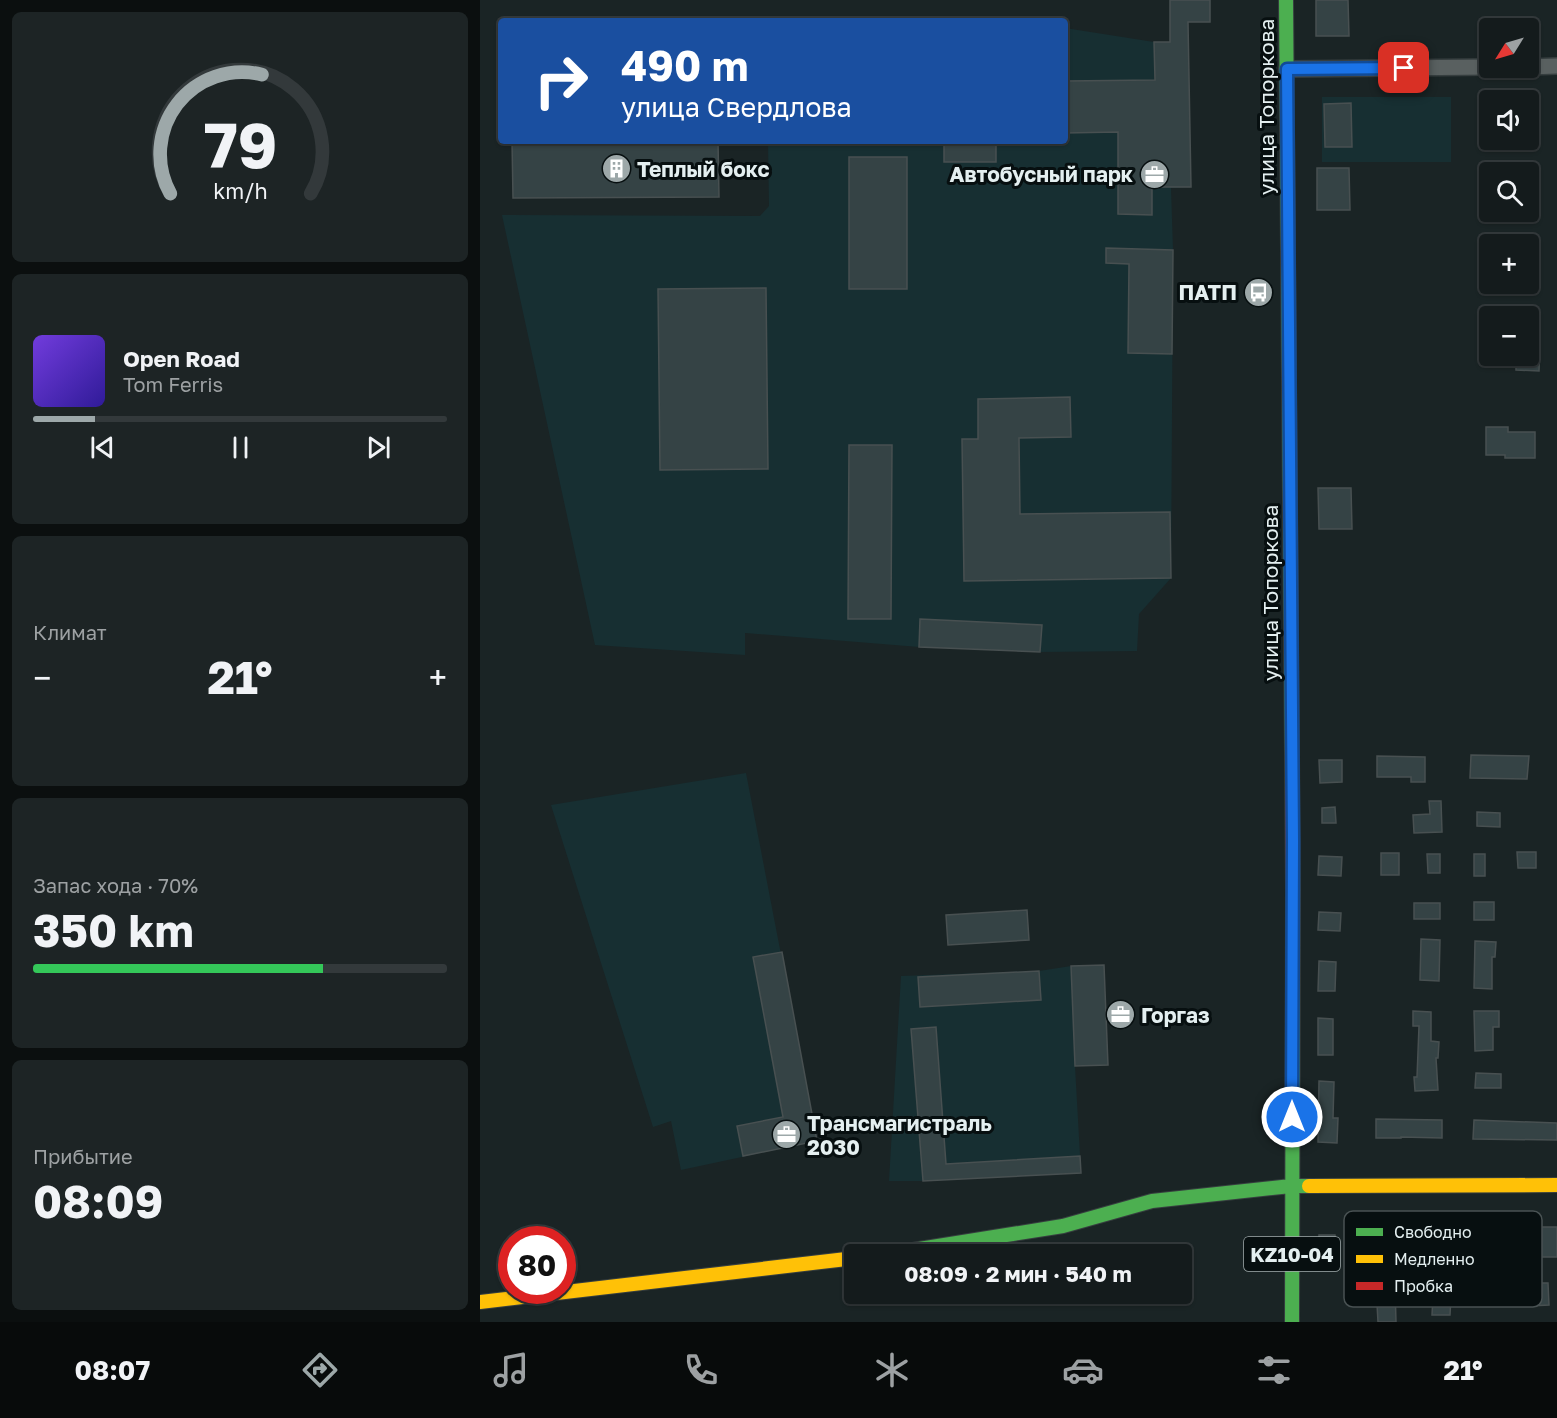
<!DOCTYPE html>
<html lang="ru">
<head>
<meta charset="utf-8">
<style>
  :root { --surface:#141b1c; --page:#1d2425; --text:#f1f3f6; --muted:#9da1a3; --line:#33393b; --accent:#9da8a9 }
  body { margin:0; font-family:"Golos Text",sans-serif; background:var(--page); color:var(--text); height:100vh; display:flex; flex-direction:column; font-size:22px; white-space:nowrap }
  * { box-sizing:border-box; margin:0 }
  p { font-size:20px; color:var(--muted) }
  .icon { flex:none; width:33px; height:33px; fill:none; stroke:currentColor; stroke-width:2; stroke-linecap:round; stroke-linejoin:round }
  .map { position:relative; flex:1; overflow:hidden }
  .sheet { display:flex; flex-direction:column; gap:12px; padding:12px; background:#0b0f0f; width:480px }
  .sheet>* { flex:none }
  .hud { position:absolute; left:18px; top:18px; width:570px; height:126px; border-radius:6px; box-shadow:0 2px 4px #0004,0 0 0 2px var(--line); background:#1a4fa0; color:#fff; overflow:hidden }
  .needle { width:39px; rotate:233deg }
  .buttons { position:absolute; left:999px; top:18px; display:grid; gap:12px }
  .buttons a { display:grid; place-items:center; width:60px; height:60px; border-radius:6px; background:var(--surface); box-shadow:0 2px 4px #0004,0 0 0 2px var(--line); font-size:30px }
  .speed { position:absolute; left:18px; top:1226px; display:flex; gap:12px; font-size:30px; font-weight:700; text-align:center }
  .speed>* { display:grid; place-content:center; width:78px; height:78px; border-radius:50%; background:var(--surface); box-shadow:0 2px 4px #0004,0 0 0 2px var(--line); line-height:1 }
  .speed .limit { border:9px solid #d22; background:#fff; color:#111 }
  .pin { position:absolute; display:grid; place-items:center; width:51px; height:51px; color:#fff; margin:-26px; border-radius:12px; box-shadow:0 3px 9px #0006 }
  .me { position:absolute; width:66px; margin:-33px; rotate:0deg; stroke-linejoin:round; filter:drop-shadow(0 0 4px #0008) }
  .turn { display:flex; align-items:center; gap:21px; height:126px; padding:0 24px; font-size:27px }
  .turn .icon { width:78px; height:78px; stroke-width:2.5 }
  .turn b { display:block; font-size:42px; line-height:51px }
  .big { font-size:45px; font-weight:700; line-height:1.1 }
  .sheet .widget { flex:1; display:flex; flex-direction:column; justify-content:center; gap:9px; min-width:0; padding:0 21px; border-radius:9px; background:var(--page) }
  .sheet .dial { align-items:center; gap:0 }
  .dial svg { height:156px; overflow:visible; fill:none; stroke:var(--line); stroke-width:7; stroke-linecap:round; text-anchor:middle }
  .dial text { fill:var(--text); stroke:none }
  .song { display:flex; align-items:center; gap:18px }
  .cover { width:72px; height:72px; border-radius:9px; background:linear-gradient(135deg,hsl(260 70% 55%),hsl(250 70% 35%)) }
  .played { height:6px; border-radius:3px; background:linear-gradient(90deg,var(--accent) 15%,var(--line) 15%) }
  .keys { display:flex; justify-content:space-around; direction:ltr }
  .heat { display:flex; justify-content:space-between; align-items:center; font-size:33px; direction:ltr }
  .charge { height:9px; border-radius:4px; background:linear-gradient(90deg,#34c759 70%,var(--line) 0) }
  .trip { position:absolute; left:364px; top:1244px; width:348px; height:60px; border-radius:6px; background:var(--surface); box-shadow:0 2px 4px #0004,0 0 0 2px var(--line); font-weight:700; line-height:60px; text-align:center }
  .menu { display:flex; height:96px; justify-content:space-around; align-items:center; background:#080b0b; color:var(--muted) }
  .menu .icon { width:42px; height:42px }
  .menu .selected { color:var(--accent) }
  .menu b { font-size:27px; color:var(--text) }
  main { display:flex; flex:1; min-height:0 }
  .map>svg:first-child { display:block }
</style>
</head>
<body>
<main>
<section class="sheet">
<div class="widget dial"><svg viewBox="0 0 100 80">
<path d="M14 69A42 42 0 1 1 86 69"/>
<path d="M14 69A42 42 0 0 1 61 8" stroke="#9da8a9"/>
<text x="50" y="56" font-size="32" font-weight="700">79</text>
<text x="50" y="72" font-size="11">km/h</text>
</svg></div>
<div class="widget">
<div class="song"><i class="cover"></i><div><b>Open Road</b><p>Tom Ferris</p></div></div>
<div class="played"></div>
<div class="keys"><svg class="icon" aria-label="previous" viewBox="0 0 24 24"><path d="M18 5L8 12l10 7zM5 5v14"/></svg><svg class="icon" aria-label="pause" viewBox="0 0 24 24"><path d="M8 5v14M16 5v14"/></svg><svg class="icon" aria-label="next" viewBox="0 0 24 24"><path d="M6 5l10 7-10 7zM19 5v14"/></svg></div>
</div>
<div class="widget"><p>Климат</p>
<div class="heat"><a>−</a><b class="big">21°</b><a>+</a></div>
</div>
<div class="widget"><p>Запас хода · 70%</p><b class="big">350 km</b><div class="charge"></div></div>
<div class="widget"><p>Прибытие</p><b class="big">08:09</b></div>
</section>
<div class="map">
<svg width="1077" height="1322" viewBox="0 0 1077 1322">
  <rect width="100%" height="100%" fill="#1a2425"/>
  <path fill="#172f32" d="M 585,28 L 674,42 L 675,146 L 709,146 L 711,187 L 691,188 L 693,250 L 691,578 L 659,614 L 657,651 L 560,652 L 439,647 L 265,633 L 265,655 L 115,645 L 22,215 L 280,216 L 289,206 L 288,141 L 585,141 Z
    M 842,97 L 971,97 L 971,162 L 842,162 Z
    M 266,773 L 337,1141 L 201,1170 L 191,1121 L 173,1127 L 71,805 Z
    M 624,965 L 628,1065 L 595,1066 L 601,1173 L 443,1181 L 409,1181 L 421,976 L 559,971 L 591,966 Z"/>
  <path fill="#354345" stroke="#485051" stroke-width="1.5" d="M 690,0 L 730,0 L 730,22 L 708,22 L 711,187 L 672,187 L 672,215 L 638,214 L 638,132 L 585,133 L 585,81 L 675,80 L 674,42 L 690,42 Z
    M 836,0 L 868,0 L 869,36 L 836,36 Z
    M 871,103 L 872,147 L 845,147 L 844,104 Z
    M 32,141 L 238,141 L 239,197 L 33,198 Z
    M 464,141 L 516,141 L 516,162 L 464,162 Z
    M 369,157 L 427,157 L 427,289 L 369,289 Z
    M 837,168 L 869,168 L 870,210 L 837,210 Z
    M 626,248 L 693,250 L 692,354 L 648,353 L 649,264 L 626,263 Z
    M 286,288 L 288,469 L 180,470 L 178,289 Z
    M 1048,343 L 1060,343 L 1059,371 L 1036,370 L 1036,367 L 1009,366 L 1009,356 L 1048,356 Z
    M 590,397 L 591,437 L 539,438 L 540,514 L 690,512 L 691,578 L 484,581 L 482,439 L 498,439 L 498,399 Z
    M 1006,427 L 1028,427 L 1028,432 L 1055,432 L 1055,458 L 1025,458 L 1025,455 L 1006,455 Z
    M 369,445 L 412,445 L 411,619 L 368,619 Z
    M 838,488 L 871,488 L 872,529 L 839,529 Z
    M 440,619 L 562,625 L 560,652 L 439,647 Z
    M 991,755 L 1049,756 L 1047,779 L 990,778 Z
    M 897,756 L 945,757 L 945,782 L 931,782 L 931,777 L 897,777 Z
    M 839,760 L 862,760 L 862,782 L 840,783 Z
    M 949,801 L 961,801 L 962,832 L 934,833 L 933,815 L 950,814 Z
    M 855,807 L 856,823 L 842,823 L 842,808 Z
    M 997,812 L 1020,813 L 1020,827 L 997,826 Z
    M 1037,852 L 1056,852 L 1056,868 L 1038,868 Z
    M 901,853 L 919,853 L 919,875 L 901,875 Z
    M 947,854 L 960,854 L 960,873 L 948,873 Z
    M 994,854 L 1005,854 L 1005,876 L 994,876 Z
    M 839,856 L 862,857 L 861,876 L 838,875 Z
    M 994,902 L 1014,902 L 1014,920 L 994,920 Z
    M 934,903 L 960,903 L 960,919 L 934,919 Z
    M 547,910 L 549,940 L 468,945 L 466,915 Z
    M 839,912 L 861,913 L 860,931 L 838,930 Z
    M 941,939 L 960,940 L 959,981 L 940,980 Z
    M 995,941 L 1016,942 L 1015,957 L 1012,957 L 1012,989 L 994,988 Z
    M 302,952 L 337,1141 L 263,1156 L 257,1126 L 303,1117 L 273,957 Z
    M 839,961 L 856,962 L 855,991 L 838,991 Z
    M 624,965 L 628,1065 L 595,1066 L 591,966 Z
    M 559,971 L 561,1000 L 440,1007 L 438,977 Z
    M 933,1011 L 951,1012 L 951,1041 L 959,1042 L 958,1058 L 956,1058 L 958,1090 L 935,1091 L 934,1077 L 937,1077 L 939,1026 L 933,1026 Z
    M 994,1011 L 1019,1011 L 1019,1027 L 1013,1027 L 1013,1050 L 995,1051 Z
    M 838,1018 L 853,1019 L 853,1055 L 838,1055 Z
    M 456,1027 L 466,1164 L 600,1156 L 601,1173 L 443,1181 L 431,1029 Z
    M 996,1073 L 1021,1074 L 1021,1088 L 995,1088 Z
    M 839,1081 L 854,1082 L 853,1118 L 858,1118 L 857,1143 L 838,1142 Z
    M 896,1119 L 962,1120 L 962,1138 L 921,1137 L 921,1138 L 896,1138 Z
    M 994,1120 L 1077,1123 L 1077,1140 L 993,1139 Z
    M 1047,1227 L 1077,1227 L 1077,1257 L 1048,1257 Z
    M 839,1235 L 855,1235 L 856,1250 L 839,1250 Z
    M 1049,1283 L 1068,1283 L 1069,1305 L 1050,1306 Z
    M 915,1285 L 916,1322 L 898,1322 L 896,1286 Z
    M 953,1296 L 971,1296 L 970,1315 L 952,1315 Z"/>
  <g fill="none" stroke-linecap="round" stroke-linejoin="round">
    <defs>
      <path id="street" d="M 1048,67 L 1077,66
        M 807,69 L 1010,67"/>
      <path id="fast" d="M 806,0 L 812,755
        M 408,1254 L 583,1226 L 672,1201 L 811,1186 L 829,1186
        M 812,1322 L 813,890"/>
      <path id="slow" d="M 829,1186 L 1077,1185
        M 0,1302 L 375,1258"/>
      <path id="jam" d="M 812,755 L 813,890"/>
    </defs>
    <use href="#street" stroke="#363e3f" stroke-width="18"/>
    <use href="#fast" stroke="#363e3f" stroke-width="16"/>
    <use href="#slow" stroke="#363e3f" stroke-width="16"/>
    <use href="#jam" stroke="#363e3f" stroke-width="16"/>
    <use href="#street" stroke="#596060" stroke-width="15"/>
    <use href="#fast" stroke="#4caf50" stroke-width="14"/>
    <use href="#slow" stroke="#ffc107" stroke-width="14"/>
    <use href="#jam" stroke="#c62828" stroke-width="14"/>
  </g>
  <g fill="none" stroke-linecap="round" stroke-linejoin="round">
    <defs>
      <path id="route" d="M 812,1117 L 813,841 L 807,69 L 924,68"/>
    </defs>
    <use href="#route" stroke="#114b97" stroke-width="15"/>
    <use href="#route" stroke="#1a73e8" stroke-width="10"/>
  </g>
  <defs>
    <symbol id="building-disc" viewBox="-11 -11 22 22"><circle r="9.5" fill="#9da8a9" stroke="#070f10"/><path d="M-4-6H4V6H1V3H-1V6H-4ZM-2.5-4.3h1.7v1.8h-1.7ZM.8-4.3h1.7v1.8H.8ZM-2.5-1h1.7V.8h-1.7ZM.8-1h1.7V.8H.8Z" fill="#fff"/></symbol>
    <symbol id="office-disc" viewBox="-11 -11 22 22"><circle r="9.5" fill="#9da8a9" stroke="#070f10"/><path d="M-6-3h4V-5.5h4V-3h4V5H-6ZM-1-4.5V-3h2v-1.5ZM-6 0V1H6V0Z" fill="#fff"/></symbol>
    <symbol id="bus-disc" viewBox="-11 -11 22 22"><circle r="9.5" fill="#9da8a9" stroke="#070f10"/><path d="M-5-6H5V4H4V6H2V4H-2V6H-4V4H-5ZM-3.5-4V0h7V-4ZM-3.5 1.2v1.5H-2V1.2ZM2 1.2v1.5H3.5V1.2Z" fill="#fff"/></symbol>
  </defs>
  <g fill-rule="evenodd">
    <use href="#building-disc" x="120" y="152" width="33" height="33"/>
    <use href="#office-disc" x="658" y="158" width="33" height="33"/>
    <use href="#bus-disc" x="762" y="276" width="33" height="33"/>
    <use href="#office-disc" x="624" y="998" width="33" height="33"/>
    <use href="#office-disc" x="290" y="1118" width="33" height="33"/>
  </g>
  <g text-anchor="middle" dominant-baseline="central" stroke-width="6" stroke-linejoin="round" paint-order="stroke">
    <rect fill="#070f10" stroke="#a2acad" stroke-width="1.5" x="764" y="1237" width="96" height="34" rx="4.5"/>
    <g font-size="20" font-weight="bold" fill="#e4eff0">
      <text x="812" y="1254">KZ10-04</text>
    </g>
    <g font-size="21" fill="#e4eff0" stroke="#070f10">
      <text transform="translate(786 107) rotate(-90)">улица Топоркова</text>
      <text transform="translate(790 593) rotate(-90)">улица Топоркова</text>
    </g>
    <g font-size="21" font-weight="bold" fill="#e4eff0" stroke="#070f10" text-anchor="start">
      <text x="157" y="169">Теплый бокс</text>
      <text x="653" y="174" text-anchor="end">Автобусный парк</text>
      <text x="757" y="292" text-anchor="end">ПАТП</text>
      <text x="661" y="1015">Горгаз</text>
      <text x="327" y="1123">Трансмагистраль<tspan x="327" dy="24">2030</tspan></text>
    </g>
  </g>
  <rect x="864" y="1211" width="198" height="96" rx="9" fill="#070f10" stroke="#495253" stroke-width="1.5"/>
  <rect x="876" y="1228" width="27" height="8" fill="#4caf50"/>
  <rect x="876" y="1255" width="27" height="8" fill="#ffc107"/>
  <rect x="876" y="1282" width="27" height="8" fill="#c62828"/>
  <g font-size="16" fill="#e4eff0">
    <text x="914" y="1238">Свободно</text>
    <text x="914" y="1265">Медленно</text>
    <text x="914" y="1292">Пробка</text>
  </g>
</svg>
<div class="buttons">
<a><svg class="needle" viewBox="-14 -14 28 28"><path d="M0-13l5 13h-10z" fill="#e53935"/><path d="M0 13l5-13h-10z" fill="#9da1a3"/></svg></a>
<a><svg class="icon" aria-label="sound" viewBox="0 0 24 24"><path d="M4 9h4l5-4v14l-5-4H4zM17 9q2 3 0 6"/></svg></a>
<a><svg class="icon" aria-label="search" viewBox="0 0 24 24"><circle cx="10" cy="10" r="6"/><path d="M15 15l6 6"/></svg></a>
<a>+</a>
<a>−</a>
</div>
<div class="speed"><div class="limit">80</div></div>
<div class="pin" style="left:924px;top:68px;background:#d93025"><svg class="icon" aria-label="arrive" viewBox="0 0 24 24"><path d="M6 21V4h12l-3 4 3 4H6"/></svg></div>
<svg class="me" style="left:812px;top:1117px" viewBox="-20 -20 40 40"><circle r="17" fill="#1a73e8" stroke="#fff" stroke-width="3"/><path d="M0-11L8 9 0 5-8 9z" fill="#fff"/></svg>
<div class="trip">08:09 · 2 мин · 540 m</div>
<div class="hud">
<div class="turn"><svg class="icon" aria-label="right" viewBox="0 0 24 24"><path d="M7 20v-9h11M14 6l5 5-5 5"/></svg><div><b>490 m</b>улица Свердлова</div></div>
</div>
</div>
</main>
<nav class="menu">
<b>08:07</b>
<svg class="icon selected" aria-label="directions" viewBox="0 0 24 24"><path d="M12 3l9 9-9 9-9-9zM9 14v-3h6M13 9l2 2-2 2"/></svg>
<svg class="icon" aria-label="music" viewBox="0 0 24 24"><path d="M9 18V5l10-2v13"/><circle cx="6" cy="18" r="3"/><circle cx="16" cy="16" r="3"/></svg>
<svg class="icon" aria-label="phone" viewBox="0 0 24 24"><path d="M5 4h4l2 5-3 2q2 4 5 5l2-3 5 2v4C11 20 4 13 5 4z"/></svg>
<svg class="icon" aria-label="climate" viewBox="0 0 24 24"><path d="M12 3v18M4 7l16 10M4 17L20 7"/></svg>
<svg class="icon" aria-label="car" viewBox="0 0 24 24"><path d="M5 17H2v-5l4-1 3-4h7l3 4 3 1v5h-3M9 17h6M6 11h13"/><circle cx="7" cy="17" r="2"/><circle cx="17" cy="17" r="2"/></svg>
<svg class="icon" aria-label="filters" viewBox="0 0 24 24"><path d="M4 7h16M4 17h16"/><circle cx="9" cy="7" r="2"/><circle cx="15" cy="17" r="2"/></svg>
<b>21°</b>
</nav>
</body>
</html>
